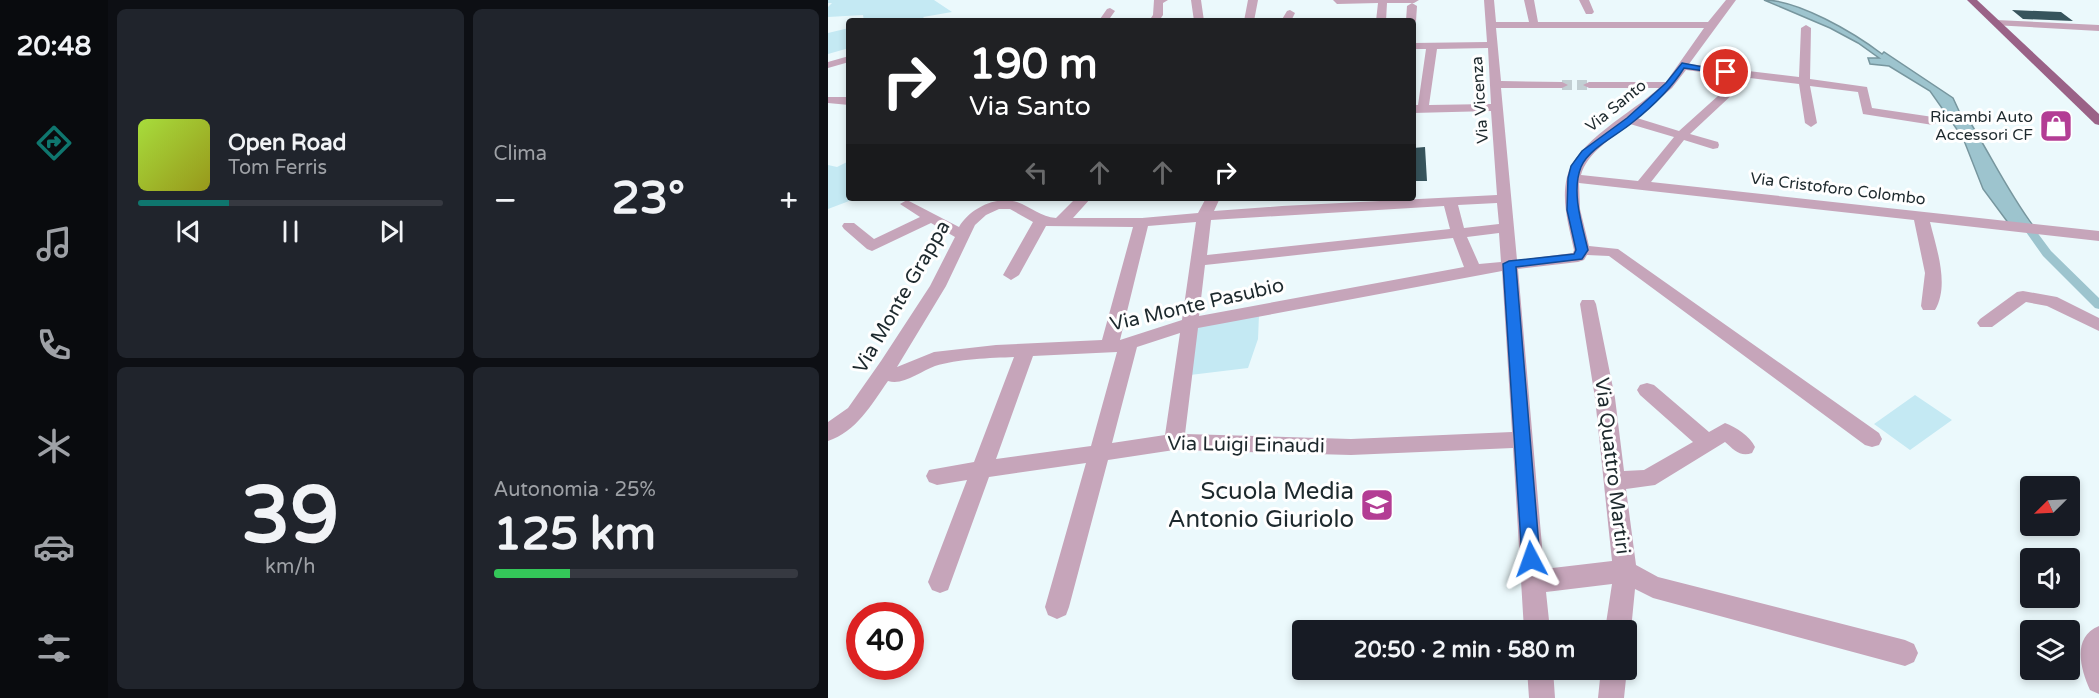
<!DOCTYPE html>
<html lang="it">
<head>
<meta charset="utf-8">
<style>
  :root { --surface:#171b24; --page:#20242c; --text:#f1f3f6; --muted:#9ea1a6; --line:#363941; --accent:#0f766e }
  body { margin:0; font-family:"Varela Round",sans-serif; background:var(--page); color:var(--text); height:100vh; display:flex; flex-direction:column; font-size:22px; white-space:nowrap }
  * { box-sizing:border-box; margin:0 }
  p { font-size:20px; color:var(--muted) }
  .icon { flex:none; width:33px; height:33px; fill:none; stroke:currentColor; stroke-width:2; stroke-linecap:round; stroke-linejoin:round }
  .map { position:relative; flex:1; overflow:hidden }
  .sheet { display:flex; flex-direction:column; gap:9px; padding:9px; background:#0d0f14; width:720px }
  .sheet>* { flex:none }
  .guide { position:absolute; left:18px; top:18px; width:570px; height:183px; border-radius:6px; box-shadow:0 3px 9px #0003; background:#202124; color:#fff; overflow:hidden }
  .needle { width:39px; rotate:246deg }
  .tools { position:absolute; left:1192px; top:476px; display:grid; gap:12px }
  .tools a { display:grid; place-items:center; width:60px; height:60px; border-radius:6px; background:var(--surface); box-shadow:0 3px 9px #0003; font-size:30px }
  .speed { position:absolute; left:18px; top:602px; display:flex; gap:12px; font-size:30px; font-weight:700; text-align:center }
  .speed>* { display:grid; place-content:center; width:78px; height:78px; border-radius:50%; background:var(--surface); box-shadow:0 3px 9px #0003; line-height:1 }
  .speed .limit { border:9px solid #d22; background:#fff; color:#111 }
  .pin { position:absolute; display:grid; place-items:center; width:51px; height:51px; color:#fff; margin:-26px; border:3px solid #fff; border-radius:50%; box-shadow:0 2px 6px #0007 }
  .me { position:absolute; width:66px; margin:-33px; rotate:356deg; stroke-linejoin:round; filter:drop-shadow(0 0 4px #0008) }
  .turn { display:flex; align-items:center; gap:21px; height:126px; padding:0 24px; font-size:27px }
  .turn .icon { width:78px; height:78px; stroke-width:2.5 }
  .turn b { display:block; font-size:42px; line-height:51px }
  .lanes { display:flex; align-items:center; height:57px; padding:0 24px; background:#0003; justify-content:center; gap:30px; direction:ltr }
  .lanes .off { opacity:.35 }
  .big { font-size:45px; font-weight:700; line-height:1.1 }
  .sheet .widget { flex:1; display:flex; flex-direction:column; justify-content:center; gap:9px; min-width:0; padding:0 21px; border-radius:9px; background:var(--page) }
  .sheet .dial { align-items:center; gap:0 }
  .dial b { font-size:78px; line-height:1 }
  .song { display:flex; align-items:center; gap:18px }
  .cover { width:72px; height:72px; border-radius:9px; background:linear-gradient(135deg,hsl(80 70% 55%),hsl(60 70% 35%)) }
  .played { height:6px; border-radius:3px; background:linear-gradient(90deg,var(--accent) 30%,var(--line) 30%) }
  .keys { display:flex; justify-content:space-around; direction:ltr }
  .heat { display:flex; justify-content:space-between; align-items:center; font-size:33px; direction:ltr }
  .charge { height:9px; border-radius:4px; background:linear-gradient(90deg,#34c759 25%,var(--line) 0) }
  .sheet .tiles { flex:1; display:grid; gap:9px; grid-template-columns:repeat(2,1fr) }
  .trip { position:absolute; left:464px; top:620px; width:345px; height:60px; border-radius:6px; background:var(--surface); box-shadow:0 3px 9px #0003; font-weight:700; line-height:60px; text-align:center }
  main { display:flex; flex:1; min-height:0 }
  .tabs { display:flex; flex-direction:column; width:108px; justify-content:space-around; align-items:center; background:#090b0e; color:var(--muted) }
  .tabs .icon { width:42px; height:42px }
  .tabs .on { color:var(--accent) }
  .tabs b { font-size:27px; color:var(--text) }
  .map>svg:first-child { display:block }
</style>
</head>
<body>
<main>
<nav class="tabs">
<b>20:48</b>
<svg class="icon on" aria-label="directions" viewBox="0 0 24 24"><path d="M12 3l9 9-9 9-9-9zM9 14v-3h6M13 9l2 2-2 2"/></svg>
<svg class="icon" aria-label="music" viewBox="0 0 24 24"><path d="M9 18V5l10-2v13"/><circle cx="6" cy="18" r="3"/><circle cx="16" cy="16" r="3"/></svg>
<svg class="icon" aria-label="phone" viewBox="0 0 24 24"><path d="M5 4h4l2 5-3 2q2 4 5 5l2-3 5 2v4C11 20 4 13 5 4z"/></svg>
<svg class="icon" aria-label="climate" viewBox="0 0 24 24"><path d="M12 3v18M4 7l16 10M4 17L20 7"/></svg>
<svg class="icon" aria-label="car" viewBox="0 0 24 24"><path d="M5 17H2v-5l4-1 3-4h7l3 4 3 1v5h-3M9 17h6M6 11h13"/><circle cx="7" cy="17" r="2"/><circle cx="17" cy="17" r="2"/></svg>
<svg class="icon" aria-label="filters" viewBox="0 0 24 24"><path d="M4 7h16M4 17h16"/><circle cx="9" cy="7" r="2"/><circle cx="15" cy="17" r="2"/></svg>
</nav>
<section class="sheet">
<div class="tiles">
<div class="widget">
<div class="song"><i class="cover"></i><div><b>Open Road</b><p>Tom Ferris</p></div></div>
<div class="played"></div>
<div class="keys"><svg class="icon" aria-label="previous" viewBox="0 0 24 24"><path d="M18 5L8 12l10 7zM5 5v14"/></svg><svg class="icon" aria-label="pause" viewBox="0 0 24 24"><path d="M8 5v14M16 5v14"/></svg><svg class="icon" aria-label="next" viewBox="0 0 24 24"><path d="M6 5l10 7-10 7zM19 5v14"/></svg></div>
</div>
<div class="widget"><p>Clima</p>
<div class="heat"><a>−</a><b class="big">23°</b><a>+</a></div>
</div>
<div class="widget dial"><b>39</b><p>km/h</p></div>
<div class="widget"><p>Autonomia · 25%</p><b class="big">125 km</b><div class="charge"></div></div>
</div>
</section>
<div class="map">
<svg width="1271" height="698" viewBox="0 0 1271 698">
  <rect width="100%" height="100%" fill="#ebf9fc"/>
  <path fill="#c4e9f3" d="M 0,0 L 106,0 L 124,12 L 95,17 L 99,21 L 36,21 L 35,15 L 0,17 L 0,7 L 4,3 L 0,3 Z
    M 21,28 L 21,48 L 0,54 L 0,33 Z
    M 21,161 L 21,198 L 29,198 L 0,209 L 0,165 L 9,167 Z
    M 431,315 L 430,339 L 420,368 L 362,375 L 367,327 Z
    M 1087,395 L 1124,420 L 1082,450 L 1046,424 Z"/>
  <path fill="#9dc4ce" stroke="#77969e" stroke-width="1.5" d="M 936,0 C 970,0 1025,32 1054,54 L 1056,52 L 1125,98 L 1132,113 L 1137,114 C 1162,153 1181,195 1209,231 L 1184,228 L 1155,189 L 1135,138 L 1102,91 L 1061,66 L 1042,64 L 1040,58 L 1051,58 L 1030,43 L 1002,28 Z"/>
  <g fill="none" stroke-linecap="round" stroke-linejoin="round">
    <path fill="#9dc4ce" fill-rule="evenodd" d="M 1193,215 L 1197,216 L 1223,251 L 1271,298 L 1271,309 L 1267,308 L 1215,256 L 1188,218 Z"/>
  </g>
  <path fill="#37545c" d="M 1184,10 L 1233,12 L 1245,21 L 1195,19 Z
    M 597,147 L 599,181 L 585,181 L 585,148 Z"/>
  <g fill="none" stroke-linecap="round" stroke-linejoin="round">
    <path stroke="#c2cfd3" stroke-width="10" stroke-dasharray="10 5" stroke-linecap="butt" d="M 734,85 L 761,85"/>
    <path fill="#c6a5ba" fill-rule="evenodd" d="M 326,0 L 340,0 L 335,3 L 335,15 L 331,21 L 321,21 L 325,15 Z
      M 363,0 L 373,0 L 376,21 L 366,21 Z
      M 420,0 L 430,0 L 426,21 L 416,21 Z
      M 505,0 L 591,0 L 586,3 L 559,3 L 558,21 L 548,21 L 550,3 L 509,4 Z
      M 656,0 L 666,0 L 668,22 L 701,22 L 696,0 L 706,0 L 710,22 L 880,22 L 898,0 L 908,0 L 861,64 L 971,77 L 973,28 L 978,25 L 983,28 L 982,79 L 1039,87 L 1044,108 L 1105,117 L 1111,121 L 1105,125 L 1035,114 L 1030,92 L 982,86 L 989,123 L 983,127 L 977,123 L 971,84 L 922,78 L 862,134 L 890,142 L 891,145 L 890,148 L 885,149 L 856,140 L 823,182 L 1271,231 L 1271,241 L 1102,222 C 1108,247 1122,285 1107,310 L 1095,310 L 1093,306 L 1097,273 L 1086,220 L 751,183 L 752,209 L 761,246 L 790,249 L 1051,433 L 1054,439 L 1051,445 L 1044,447 L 1037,445 L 781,256 L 759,255 L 756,260 L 750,262 L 690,269 L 716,569 L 784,561 L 767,398 L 752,304 L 754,300 L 766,300 L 768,304 L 787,398 L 796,471 L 816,470 L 865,442 L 812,395 L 809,390 L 812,385 L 819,383 L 826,385 L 881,432 L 897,423 C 908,427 922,436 927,447 L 924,453 C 912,457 906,450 897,442 L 827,485 L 798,489 L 808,565 L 830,577 L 1077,640 L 1086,644 L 1090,653 L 1086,662 L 1077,666 L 825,598 L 807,589 L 803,630 L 798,639 L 798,630 L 777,630 L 784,584 L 718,592 L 722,630 L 696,630 L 685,448 L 523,455 L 346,450 L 280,460 L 241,607 L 238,615 L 229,619 L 220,615 L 217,607 L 258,463 L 161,477 L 120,590 L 112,593 L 104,590 L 100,582 L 139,480 L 109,485 L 101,482 L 98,476 L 101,470 L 146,462 L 186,357 C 163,358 129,359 107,366 C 93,371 75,386 60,381 C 44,404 28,432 0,441 L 0,422 L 20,408 L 53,361 L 102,286 L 127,237 L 103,223 L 44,251 L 39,249 L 16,229 L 14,226 L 16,223 L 26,223 L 46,239 L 92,217 L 72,204 L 79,200 L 131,227 C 141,209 168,195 189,202 C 203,207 213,217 228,218 L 248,198 L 263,198 L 245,218 L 314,218 L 370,213 L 378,198 L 392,198 L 386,211 L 454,206 L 669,195 L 663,111 L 585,113 L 585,105 L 590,105 L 598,49 L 585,49 L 585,43 L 659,42 ZM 668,28 L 876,28 L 838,82 L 761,82 L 755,85 L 761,88 L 831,88 C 805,112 747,142 739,177 C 733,201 741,227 746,250 L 745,253 L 689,260 L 673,88 L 734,88 L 740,85 L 734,82 L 673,81 ZM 660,48 L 663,104 L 601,105 L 609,49 ZM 858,70 L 911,77 L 851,131 L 809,118 L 844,88 ZM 802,124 L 846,137 L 810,181 L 753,175 C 759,153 785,137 802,124 ZM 669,203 L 671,224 L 636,228 L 630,205 ZM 616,206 L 622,229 L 379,255 L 383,220 ZM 171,209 L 182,209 L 205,222 L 175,275 L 183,280 L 191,275 L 218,226 L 305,227 L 274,340 L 168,345 L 106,352 L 69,367 L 118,286 L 147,225 L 158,215 ZM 368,222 L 354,320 L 292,340 L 320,226 ZM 671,233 L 673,262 L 651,264 L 639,237 ZM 625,238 L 636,267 L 371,316 L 377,265 ZM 674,271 L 684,432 L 523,439 L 357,434 L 370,328 ZM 352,333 L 337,435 L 284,443 L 309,347 ZM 289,352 L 263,446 L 168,459 L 205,356 Z
      M 751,0 L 761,0 L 766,12 L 764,14 L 758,14 Z
      M 584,3 L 589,6 L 588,21 L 585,23 L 585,21 L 578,21 L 579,6 Z
      M 282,8 L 287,11 L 282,18 L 285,21 L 274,21 L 272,19 L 279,9 Z
      M 462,10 L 467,13 L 463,21 L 453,21 L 459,11 Z
      M 1168,20 L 1271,25 L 1271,31 L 1165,25 L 1165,21 Z
      M 21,56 L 21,62 L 0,68 L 0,62 Z
      M 0,97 L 21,97 L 21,105 L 0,103 Z
      M 1195,291 L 1229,297 L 1271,318 L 1271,331 L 1219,306 L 1198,302 L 1164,327 L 1152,327 L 1149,323 L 1152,319 L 1189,292 Z
      M 1271,626 L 1271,694 L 1262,690 C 1252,668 1244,637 1271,626 Z
      M 798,666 L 799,669 L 796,698 L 770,698 L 773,669 L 798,669 Z
      M 699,669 L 725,669 L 727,698 L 701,698 Z"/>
    <path fill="#9a6287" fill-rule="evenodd" d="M 1139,0 L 1149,0 L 1271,114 L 1271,125 L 1267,124 Z"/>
  </g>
  <path fill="#1a73e8" stroke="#114b97" stroke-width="1.5" d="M 854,63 L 902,72 L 898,74 L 856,68 C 843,89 825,106 805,122 C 790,135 761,148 753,167 C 743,192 754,225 760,250 L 754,259 L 688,267 L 712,559 L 709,564 L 703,567 L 697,564 L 694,559 L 675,264 L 681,261 L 746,254 L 748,250 L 739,210 L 740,178 L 743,166 L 754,151 L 799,118 L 838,83 Z"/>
  <defs>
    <symbol id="shop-square" viewBox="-11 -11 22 22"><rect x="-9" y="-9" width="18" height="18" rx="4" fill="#b33d94" stroke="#fff"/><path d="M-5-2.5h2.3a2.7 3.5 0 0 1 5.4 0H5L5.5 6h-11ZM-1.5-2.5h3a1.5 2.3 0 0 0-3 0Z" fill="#fff"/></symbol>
    <symbol id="school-square" viewBox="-11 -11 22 22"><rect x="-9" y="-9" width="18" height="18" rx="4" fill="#b33d94" stroke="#fff"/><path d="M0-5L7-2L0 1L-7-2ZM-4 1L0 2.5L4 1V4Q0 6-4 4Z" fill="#fff"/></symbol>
  </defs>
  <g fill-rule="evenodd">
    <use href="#shop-square" x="1209" y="107" width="38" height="38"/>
    <use href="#school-square" x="530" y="486" width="38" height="38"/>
  </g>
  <g text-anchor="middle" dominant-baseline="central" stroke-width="6" stroke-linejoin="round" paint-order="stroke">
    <g font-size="16" fill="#1d292d" stroke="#fff">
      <text transform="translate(652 100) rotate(-94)">Via Vicenza</text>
      <text transform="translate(788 106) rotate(-39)">Via Santo</text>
      <text transform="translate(1010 189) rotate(7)">Via Cristoforo Colombo</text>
    </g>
    <g font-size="16" fill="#1d292d" stroke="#fff" text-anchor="end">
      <text x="1205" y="117">Ricambi Auto<tspan x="1205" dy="18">Accessori CF</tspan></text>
    </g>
    <g font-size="20" fill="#1d292d" stroke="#fff">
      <text transform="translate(74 297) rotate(-60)">Via Monte Grappa</text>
      <text transform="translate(369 305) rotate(-13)">Via Monte Pasubio</text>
      <text transform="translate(418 445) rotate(1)">Via Luigi Einaudi</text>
      <text transform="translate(784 466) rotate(83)">Via Quattro Martiri</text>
    </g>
    <g font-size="24" fill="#1d292d" stroke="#fff" text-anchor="end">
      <text x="526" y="491">Scuola Media<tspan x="526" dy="28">Antonio Giuriolo</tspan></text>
    </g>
  </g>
</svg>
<div class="tools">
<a><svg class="needle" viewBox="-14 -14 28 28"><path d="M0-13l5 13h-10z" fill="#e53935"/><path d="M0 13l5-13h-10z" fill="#9ea1a6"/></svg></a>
<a><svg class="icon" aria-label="sound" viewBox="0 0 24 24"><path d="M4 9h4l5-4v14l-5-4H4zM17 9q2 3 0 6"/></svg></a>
<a><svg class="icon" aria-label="layers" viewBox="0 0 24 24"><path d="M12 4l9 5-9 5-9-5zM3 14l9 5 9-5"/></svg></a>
</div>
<div class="speed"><div class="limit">40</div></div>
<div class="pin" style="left:898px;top:72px;background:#d93025"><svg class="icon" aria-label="arrive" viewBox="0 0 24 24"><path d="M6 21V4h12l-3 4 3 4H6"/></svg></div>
<svg class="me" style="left:703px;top:559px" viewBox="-20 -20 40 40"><path d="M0-17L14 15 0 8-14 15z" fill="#1a73e8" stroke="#fff" stroke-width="4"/></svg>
<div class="trip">20:50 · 2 min · 580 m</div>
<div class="guide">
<div class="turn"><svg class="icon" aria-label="right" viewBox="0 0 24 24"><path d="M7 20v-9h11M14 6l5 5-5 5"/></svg><div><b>190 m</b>Via Santo</div></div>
<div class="lanes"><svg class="icon off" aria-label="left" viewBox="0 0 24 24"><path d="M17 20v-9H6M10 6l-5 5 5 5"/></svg><svg class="icon off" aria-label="ahead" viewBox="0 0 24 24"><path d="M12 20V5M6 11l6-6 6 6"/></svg><svg class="icon off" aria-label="ahead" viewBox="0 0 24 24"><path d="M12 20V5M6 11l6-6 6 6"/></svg><svg class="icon" aria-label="right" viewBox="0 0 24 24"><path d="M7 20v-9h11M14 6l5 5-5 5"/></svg></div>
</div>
</div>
</main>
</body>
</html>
